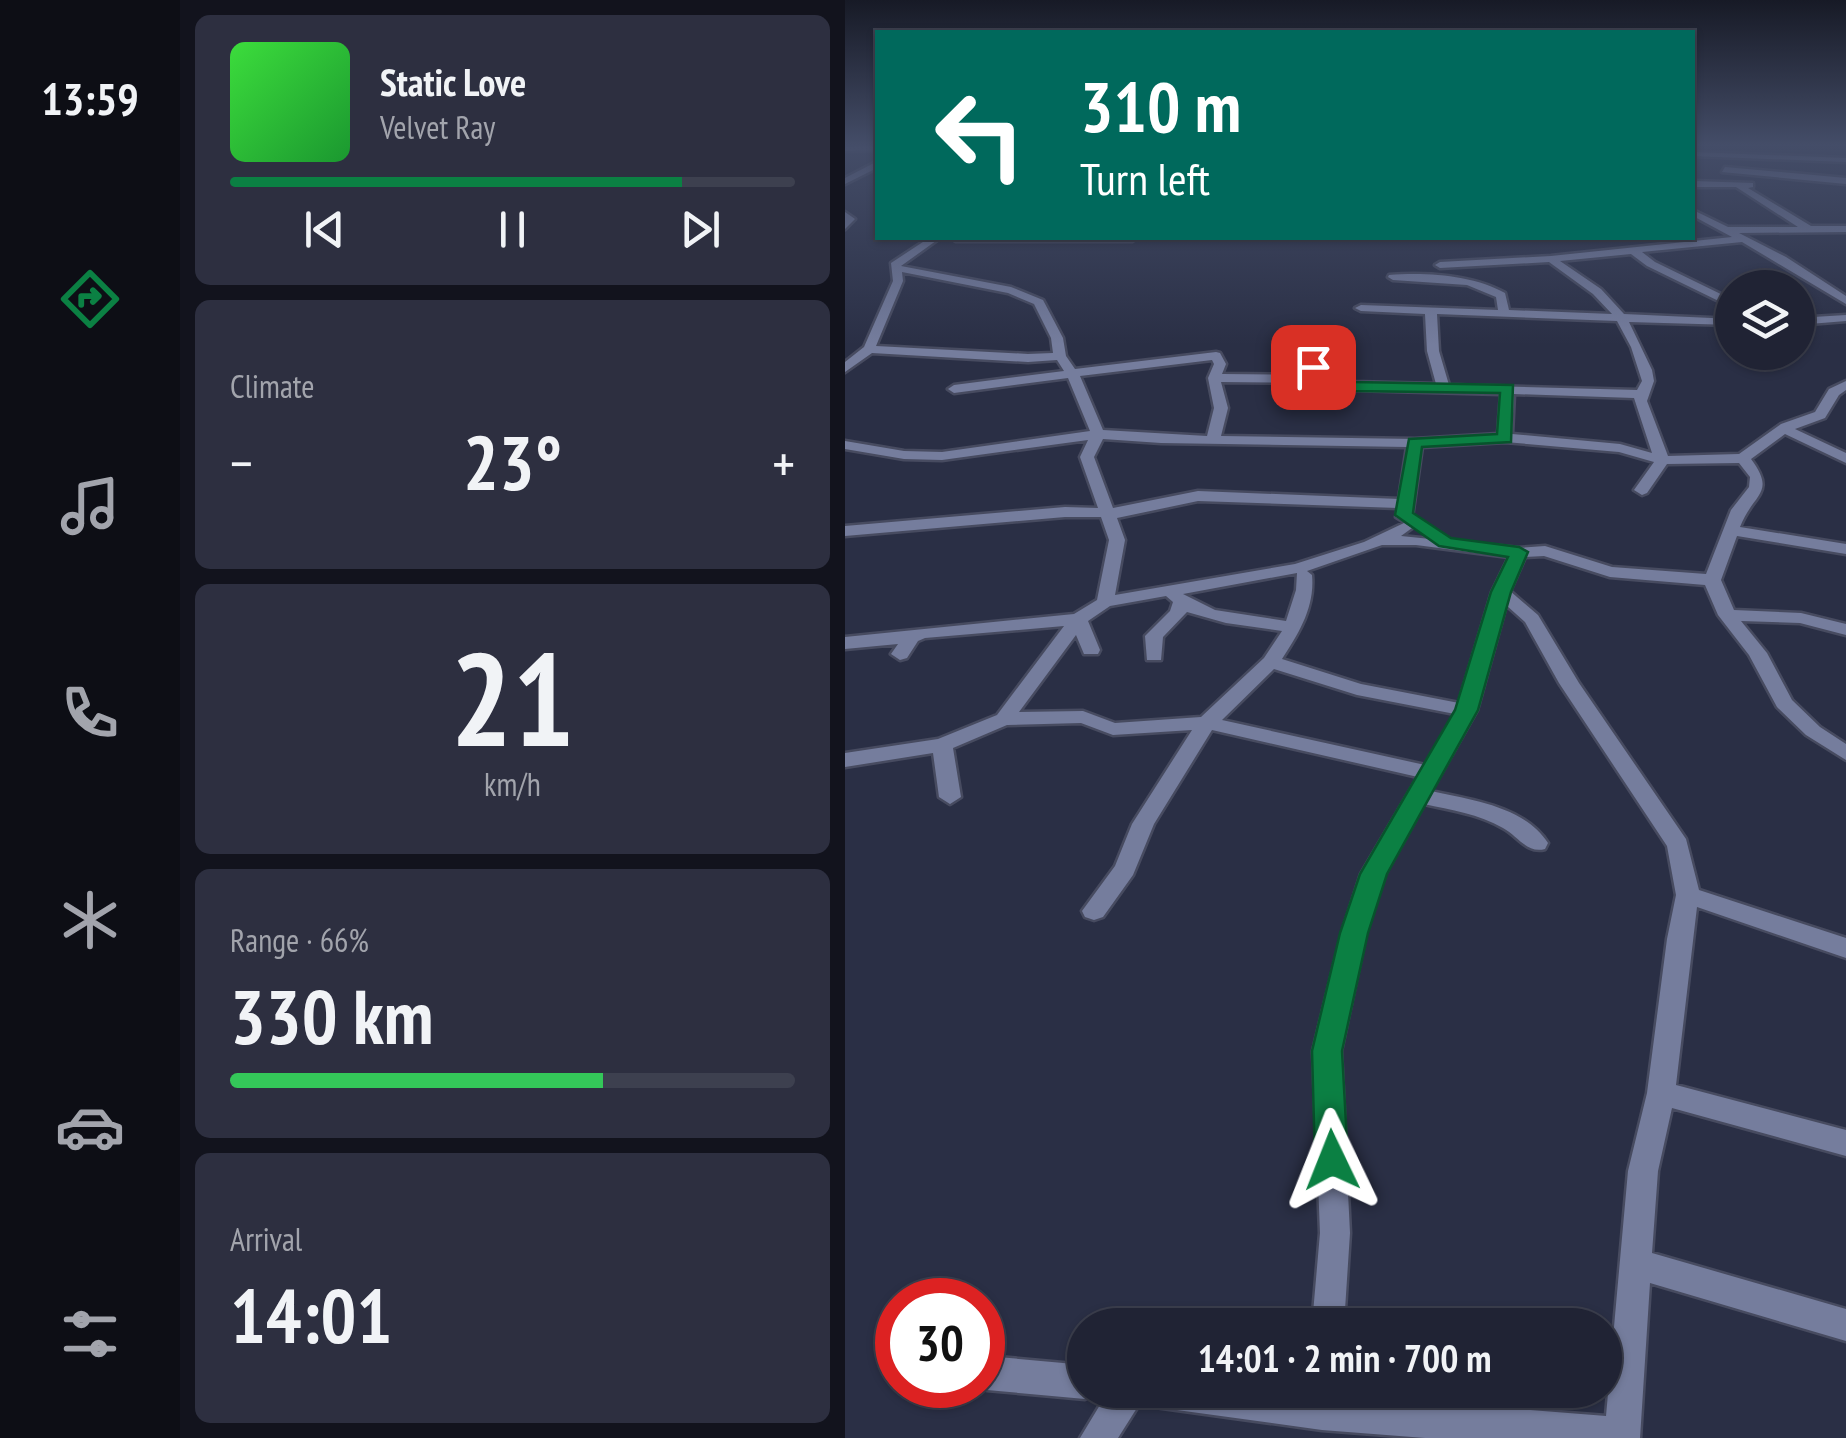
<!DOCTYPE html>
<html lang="en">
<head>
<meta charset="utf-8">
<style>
  :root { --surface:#202334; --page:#2d2f40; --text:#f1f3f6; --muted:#a2a4ac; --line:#3d404f; --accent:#0b8043 }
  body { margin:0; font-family:"PT Sans Narrow",sans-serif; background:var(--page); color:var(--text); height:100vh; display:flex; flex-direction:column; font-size:38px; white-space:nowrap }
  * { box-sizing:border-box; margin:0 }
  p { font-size:32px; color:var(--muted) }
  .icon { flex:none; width:55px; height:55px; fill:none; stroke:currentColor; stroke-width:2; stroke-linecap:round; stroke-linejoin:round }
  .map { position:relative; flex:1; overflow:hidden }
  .drawer { display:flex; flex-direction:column; gap:15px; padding:15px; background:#12131d; width:665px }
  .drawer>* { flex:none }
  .top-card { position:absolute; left:30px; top:30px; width:820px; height:210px; border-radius:0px; box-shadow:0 2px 8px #0004,0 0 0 2px var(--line); background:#00695c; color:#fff; overflow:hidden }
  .fabs { position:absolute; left:870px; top:270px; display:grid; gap:20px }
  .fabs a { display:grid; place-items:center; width:100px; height:100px; border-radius:50%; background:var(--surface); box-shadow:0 2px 8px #0004,0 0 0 2px var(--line); font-size:50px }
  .speed { position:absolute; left:30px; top:1278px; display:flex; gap:20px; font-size:50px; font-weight:700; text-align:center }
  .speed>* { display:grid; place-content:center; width:130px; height:130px; border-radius:50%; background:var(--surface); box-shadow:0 2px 8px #0004,0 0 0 2px var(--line); line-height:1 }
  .speed .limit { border:15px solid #d22; background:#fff; color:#111 }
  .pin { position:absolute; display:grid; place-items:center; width:85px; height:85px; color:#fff; margin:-42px; border-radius:20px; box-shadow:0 5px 15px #0006 }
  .me { position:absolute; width:110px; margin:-55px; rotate:358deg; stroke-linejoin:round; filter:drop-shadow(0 0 8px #0008) }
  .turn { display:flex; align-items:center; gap:35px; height:210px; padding:0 40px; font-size:45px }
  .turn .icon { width:130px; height:130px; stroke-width:2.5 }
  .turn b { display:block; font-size:70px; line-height:85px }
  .big { font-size:75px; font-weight:700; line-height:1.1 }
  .drawer .tile { flex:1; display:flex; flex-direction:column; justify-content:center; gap:15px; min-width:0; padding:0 35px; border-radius:15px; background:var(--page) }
  .drawer .dial { align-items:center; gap:0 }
  .dial b { font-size:130px; line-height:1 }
  .song { display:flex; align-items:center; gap:30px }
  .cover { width:120px; height:120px; border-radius:15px; background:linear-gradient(135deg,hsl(120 70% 55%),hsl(130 70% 35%)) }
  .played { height:10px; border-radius:5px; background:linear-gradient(90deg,var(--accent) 80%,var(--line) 80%) }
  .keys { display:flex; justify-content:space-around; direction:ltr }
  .heat { display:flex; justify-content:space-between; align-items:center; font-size:55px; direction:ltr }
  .charge { height:15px; border-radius:8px; background:linear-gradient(90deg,#34c759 66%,var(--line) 0) }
  .trip { position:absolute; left:222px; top:1308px; width:555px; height:100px; border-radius:50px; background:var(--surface); box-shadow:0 2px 8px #0004,0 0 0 2px var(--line); font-weight:700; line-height:100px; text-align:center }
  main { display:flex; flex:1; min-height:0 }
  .dock { display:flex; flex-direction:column; width:180px; justify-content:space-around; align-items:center; background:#0d0e15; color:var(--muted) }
  .dock .icon { width:70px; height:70px }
  .dock .current { color:var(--accent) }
  .dock b { font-size:45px; color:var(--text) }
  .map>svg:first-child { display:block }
</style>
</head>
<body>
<main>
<nav class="dock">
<b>13:59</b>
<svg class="icon current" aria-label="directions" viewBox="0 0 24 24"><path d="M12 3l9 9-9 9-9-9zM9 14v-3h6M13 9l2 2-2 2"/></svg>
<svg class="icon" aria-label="music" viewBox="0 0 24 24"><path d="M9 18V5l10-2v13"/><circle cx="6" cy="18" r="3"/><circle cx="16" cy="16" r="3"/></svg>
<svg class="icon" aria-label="phone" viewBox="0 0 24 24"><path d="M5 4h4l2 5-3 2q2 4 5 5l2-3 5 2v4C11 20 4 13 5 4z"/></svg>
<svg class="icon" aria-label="climate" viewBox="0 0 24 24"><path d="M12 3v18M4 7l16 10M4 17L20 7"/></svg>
<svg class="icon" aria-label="car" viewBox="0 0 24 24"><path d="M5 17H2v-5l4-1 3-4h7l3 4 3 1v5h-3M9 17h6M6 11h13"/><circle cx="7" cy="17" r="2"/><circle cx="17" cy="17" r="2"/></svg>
<svg class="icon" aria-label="filters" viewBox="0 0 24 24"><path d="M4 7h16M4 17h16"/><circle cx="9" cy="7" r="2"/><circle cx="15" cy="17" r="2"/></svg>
</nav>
<section class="drawer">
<div class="tile">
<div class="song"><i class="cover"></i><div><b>Static Love</b><p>Velvet Ray</p></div></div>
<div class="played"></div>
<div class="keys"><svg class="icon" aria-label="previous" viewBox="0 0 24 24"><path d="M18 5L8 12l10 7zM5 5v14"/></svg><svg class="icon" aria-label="pause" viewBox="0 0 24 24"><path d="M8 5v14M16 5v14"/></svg><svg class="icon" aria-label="next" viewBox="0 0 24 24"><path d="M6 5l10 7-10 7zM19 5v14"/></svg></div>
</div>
<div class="tile"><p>Climate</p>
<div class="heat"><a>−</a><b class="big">23°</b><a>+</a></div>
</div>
<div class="tile dial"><b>21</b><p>km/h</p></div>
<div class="tile"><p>Range · 66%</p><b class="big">330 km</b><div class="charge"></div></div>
<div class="tile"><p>Arrival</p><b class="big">14:01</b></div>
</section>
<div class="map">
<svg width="1001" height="1438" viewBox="0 0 1001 1438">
  <rect width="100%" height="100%" fill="#2a2f45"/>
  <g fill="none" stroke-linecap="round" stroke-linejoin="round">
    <defs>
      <path id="minor" d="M 32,146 L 32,150 L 0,151 L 0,147 Z
        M 848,152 L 1001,158 L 1001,162 L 848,156 Z
        M 29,163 L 32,163 L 32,168 L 0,184 L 0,178 Z
        M 880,167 L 1001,178 L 1001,184 L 877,172 Z
        M 848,181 L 908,183 L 908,187 L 903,188 L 966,226 L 1001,226 L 1001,232 L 894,233 L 941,257 L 1001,296 L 1001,304 L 897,242 L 797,252 L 810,262 L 888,300 L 888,308 L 802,266 L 786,254 L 715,261 L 756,289 L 779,314 L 888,319 L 888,325 L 784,322 L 807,370 L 809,381 L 802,401 L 823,456 L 894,454 L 936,424 L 970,412 L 984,389 L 1001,381 L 1001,390 L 994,395 L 980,418 L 950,429 L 1001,453 L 1001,463 L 940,434 L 906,459 C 932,494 908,493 895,527 L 1001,544 L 1001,554 L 892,536 L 876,580 L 889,610 L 956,613 L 1001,624 L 1001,635 L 955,623 L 896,621 L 922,653 L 947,700 L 975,727 L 1001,744 L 1001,760 L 961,735 L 932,707 L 904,655 L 873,615 L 860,585 L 765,577 L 699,556 L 680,557 L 665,591 L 693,615 L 734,683 L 841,839 L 854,890 L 1001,938 L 1001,958 L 852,907 L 831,1085 L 1001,1130 L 1001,1156 L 827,1108 L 813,1171 L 807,1253 L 1001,1309 L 1001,1341 L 805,1283 L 795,1438 L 580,1438 L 477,1430 L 310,1407 L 297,1400 L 273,1438 L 235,1438 L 264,1390 L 436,1390 L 761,1416 L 783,1171 L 802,1093 L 822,939 L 831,895 L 822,846 L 714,683 L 680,622 L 661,605 L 632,710 L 586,791 C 626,800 679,806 703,843 L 700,849 C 682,854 673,836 658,828 C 634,814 606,810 579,804 L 540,874 L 521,933 L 496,1051 L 505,1233 L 499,1325 L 467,1325 L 475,1233 L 468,1051 L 497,933 L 516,874 L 573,777 L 367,730 L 309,824 L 288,875 L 258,917 L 249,920 L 240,917 L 237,911 L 270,866 L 287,824 L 347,730 L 268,735 L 236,723 L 162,725 L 108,748 L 116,797 L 105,804 L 94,797 L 88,753 L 0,767 L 0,753 L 93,739 L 152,715 L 219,626 L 80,638 L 73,641 L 62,658 L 55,660 L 46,654 L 53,644 L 0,649 L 0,637 L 229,614 L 252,600 L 264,540 L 256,517 L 220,517 L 0,536 L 0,526 L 220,507 L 253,508 L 235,457 L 243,440 L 97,460 L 59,459 L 0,449 L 0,441 L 59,451 L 97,452 L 245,431 L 223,378 L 109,393 L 103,389 L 109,385 L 219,371 L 212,360 L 183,362 L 27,353 L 0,372 L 0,362 L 19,347 L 48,281 L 46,263 L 84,238 L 95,238 L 56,266 L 166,287 L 198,300 L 218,338 L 221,356 L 230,369 L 371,352 L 375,353 L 381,364 L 377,374 L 468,375 L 462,367 L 468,363 L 481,376 L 508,382 L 591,384 L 582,351 L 580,314 L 516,311 L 510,308 L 516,305 L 653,310 L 651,297 L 622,285 L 548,280 L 543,277 L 544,275 C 581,272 628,275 660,293 L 664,310 L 767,314 L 748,294 L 704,262 L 595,268 L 590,265 L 595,262 L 706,256 L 887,237 L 848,216 L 848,210 L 883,227 L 953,227 L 891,187 L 848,187 ZM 57,272 L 163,293 L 189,304 L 206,338 L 208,353 L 183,354 L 31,346 L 58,281 ZM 592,314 L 772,321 L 786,347 L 797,381 L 792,390 L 604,385 L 594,351 ZM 367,360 L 369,364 L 363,378 L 369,408 L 362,436 L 258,430 L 235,376 ZM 376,382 L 477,383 L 508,390 L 656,394 L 653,434 L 570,439 L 376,436 L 383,408 ZM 669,394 L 789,398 L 807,453 L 775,444 L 667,434 ZM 258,439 L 316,443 L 562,447 L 554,499 L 353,491 L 268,508 L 249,457 ZM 660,442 L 774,452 L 809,462 L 789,490 L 797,495 L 802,493 L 822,464 L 894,463 L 905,477 L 904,487 L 886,510 L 861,574 L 767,567 L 700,546 L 674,548 L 556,536 L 567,528 L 559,523 L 519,542 L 450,564 L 270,595 L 280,540 L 272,518 L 353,501 L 553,508 L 551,517 L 559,522 L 567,517 L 577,447 ZM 537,545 L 571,545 L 664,557 L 647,592 L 614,703 L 516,684 L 437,659 C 454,633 470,607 467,575 L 462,571 ZM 452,573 L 451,590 L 441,621 L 370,610 L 338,594 ZM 321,596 L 328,602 L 325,611 L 300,636 L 302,660 L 316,660 L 318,637 L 342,612 L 381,623 L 437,631 L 419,658 L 356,717 L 270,723 L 238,711 L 174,712 L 231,635 L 239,654 L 253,654 L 255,650 L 243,621 L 265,606 ZM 429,669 L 512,695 L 610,714 L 580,765 L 377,720 Z
        M 0,212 L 10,219 L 0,229 Z
        M 106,238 L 292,238 L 287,241 L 111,241 Z
        M 1001,315 L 1001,321 L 952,325 L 952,318 Z
        M 142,1356 L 240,1365 L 240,1390 L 254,1390 L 240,1399 L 142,1390 L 130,1385 L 138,1385 L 138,1358 Z"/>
    </defs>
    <use href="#minor" stroke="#474b60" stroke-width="5"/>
    <use href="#minor" fill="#757d9d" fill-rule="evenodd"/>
  </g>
  <linearGradient id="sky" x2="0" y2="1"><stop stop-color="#171a26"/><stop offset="0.42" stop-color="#444d68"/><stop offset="1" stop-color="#444d68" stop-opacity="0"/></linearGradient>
  <rect width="1001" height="345" fill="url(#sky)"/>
  <path fill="#0b8043" stroke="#07532c" stroke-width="2.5" d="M 468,362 L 482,376 L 508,382 L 668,385 L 666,442 L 577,447 L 568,513 L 606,538 L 674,547 L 683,552 L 666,592 L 633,710 L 542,874 L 523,933 L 497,1051 L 503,1160 L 499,1171 L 487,1175 L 475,1171 L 470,1160 L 467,1051 L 495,933 L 515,874 L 610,710 L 646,592 L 663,557 L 594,546 L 550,515 L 564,439 L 652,434 L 655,393 L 508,391 L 471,382 L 461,367 Z"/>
</svg>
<div class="fabs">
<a><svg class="icon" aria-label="layers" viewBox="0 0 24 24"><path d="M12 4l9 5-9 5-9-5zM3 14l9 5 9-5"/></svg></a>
</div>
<div class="speed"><div class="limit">30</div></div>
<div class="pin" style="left:468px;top:367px;background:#d93025"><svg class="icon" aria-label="arrive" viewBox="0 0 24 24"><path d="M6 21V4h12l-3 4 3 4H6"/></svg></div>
<svg class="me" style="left:487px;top:1160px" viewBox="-20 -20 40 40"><path d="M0-17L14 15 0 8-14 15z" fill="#0b8043" stroke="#fff" stroke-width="4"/></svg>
<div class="trip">14:01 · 2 min · 700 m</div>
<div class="top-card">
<div class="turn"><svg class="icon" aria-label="left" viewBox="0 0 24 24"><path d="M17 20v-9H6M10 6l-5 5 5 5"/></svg><div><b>310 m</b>Turn left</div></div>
</div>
</div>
</main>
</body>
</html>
